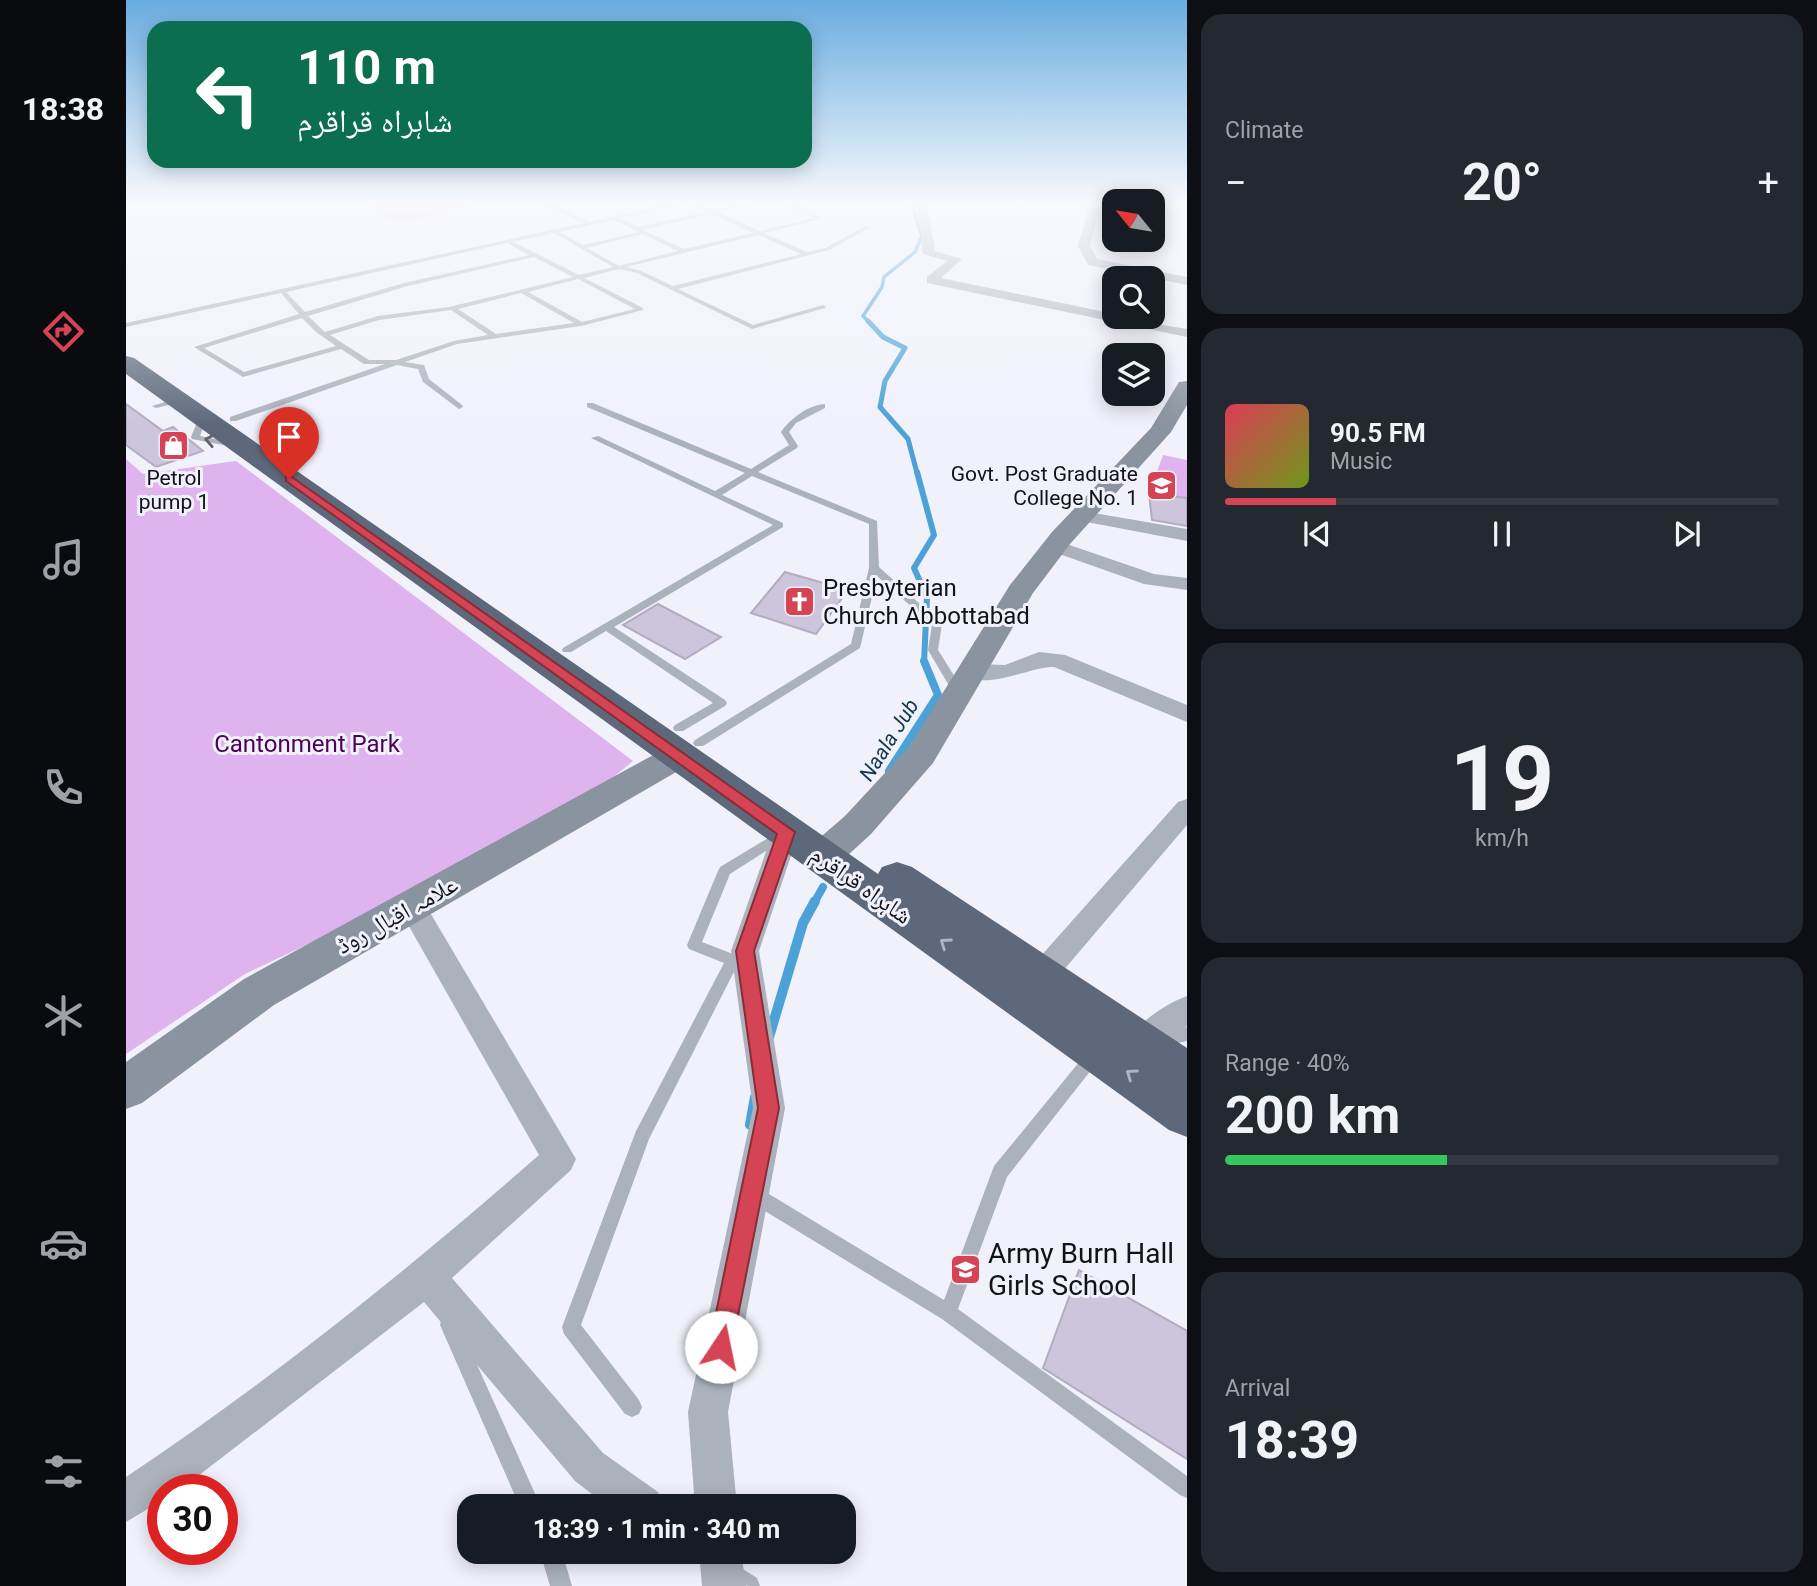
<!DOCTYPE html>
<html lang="en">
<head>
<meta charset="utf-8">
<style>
  :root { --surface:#171b24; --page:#242831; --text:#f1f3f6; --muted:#9ea1a6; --line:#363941; --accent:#d54455 }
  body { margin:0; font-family:Roboto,"Noto Naskh Arabic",sans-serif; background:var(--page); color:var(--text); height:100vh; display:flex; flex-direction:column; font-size:26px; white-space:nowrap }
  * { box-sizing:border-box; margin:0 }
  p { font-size:23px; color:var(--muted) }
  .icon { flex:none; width:38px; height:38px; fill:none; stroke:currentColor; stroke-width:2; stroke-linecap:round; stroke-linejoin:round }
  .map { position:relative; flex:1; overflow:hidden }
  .side { display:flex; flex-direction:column; gap:14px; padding:14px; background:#0d0f14; width:630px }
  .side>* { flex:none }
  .banner { position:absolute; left:21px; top:21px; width:665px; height:147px; border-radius:21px; box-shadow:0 4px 18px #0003; background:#0b6e4f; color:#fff; overflow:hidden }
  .needle { width:46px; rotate:300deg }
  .buttons { position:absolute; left:976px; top:189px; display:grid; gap:14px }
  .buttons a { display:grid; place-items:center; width:63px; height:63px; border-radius:14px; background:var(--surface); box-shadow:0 4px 18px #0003; font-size:35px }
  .speed { position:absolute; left:21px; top:1474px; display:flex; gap:14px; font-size:35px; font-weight:700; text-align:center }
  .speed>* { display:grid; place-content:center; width:91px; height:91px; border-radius:50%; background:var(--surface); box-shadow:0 4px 18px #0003; line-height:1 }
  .speed .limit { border:10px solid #d22; background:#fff; color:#111 }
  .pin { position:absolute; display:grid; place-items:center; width:60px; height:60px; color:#fff; margin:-72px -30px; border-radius:50% 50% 50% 0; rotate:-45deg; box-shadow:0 0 7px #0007 }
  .pin .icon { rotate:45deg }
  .me { position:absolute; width:77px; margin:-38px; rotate:11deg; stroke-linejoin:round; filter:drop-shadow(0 0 5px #0008) }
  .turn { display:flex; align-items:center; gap:24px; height:147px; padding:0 35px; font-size:32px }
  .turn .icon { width:91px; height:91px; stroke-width:2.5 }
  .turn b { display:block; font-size:49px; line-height:60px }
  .big { font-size:52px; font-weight:700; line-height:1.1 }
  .side .card { flex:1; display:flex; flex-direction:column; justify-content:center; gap:10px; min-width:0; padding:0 24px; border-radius:21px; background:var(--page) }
  .side .dial { align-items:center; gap:0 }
  .dial b { font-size:91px; line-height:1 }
  .song { display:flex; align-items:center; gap:21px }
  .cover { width:84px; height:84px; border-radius:10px; background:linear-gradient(135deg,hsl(350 70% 55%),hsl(80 70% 35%)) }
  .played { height:7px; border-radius:4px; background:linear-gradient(90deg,var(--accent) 20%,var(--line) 20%) }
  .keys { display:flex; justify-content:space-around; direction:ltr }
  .heat { display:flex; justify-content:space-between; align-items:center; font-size:38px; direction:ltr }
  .charge { height:10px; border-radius:5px; background:linear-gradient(90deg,#34c759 40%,var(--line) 0) }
  .trip { position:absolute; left:331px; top:1494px; width:399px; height:70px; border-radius:21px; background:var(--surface); box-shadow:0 4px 18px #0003; font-weight:700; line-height:70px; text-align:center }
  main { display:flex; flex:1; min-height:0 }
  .menu { display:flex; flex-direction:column; width:126px; justify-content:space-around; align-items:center; background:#090b0e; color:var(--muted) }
  .menu .icon { width:49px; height:49px }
  .menu .selected { color:var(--accent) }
  .menu b { font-size:32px; color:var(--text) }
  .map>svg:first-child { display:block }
</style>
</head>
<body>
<main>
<nav class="menu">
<b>18:38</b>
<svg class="icon selected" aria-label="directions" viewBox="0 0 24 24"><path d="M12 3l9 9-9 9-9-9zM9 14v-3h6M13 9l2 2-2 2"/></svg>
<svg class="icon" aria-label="music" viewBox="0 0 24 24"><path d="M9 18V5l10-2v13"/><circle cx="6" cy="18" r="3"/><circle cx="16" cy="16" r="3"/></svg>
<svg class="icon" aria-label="phone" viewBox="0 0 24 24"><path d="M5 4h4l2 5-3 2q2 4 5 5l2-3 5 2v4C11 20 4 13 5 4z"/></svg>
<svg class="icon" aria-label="climate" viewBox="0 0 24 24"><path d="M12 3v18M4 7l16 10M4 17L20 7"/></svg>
<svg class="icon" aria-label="car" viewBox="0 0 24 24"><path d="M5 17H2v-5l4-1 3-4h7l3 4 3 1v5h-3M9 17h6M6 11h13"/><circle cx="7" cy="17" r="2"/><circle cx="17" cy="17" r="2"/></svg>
<svg class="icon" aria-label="filters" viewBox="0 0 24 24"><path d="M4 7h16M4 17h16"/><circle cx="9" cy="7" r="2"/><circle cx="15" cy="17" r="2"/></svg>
</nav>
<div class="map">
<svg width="1061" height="1586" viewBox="0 0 1061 1586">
  <rect width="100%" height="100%" fill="#f0f1fb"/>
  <path fill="#dfb3ed" d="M 235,203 L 359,203 L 272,223 Z
    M 1037,455 L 1061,460 L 1061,498 L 1023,494 Z
    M 0,459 L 17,474 L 110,461 L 507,761 L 424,829 L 119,974 L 0,1054 Z"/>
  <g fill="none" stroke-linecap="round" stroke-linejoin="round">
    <path stroke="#4ca1d6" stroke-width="3.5" d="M 744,323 L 737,316 L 756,287 L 758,277 L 789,252 L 796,236 L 787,208 L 791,203"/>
    <path stroke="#4ca1d6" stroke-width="5" d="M 742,321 L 757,337 L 779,348 L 759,381 L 754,407 L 782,439 L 791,473"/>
    <path stroke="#4ca1d6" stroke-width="6" d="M 791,472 L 808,535 L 788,568 L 801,597 L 798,663"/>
    <path stroke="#4ca1d6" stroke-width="8" d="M 763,771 L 812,695 L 798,661
      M 688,903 L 697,887"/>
    <path stroke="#4ca1d6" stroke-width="10" d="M 643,1037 L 677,923 L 689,901
      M 624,1125 L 629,1097"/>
  </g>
  <path fill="#ccc5dc" stroke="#b2abc2" stroke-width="2" d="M 0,404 L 37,431 L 47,427 L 77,451 L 30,467 L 0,445 Z
    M 1023,494 L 1061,498 L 1061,526 L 1026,520 Z
    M 659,572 L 722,590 L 690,634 L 625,613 Z
    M 532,604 L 595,637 L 559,659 L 497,625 Z
    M 953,1270 L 1061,1331 L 1061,1459 L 917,1368 Z"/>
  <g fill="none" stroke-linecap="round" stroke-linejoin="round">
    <path fill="#acb2bb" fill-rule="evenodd" d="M 414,203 L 422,203 L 464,222 L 550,203 L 560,203 L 494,218 L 512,227 L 581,212 L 563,203 C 573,203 578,209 586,210 C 596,211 616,203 629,203 L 592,212 L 634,231 L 689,218 L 658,203 L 665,203 L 697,218 L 638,233 L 681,252 L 699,248 L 740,226 L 745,227 L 703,250 L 552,289 L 627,325 L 697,305 L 700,307 L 699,308 L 626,329 L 511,273 L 493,269 L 458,278 L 517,308 L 517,310 L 455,326 L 331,344 L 279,362 L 298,365 L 303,379 L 336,405 L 337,407 L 333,409 L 297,382 L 292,369 L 271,365 L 110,421 L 104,421 L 104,417 L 259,364 L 238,364 L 215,349 L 117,377 L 68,347 L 173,314 L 155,293 L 0,327 L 0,323 L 458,223 ZM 586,214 L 627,233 L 558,249 L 517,230 ZM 488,220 L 513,232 L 457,245 L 433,232 ZM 428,233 L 487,267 L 453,275 L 387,242 ZM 517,234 L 552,251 L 493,266 L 461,248 ZM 632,235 L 675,254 L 547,286 L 515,271 L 500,267 ZM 381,243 L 403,255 L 278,283 L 179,312 L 160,292 ZM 408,257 L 447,277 L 323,307 L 252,316 L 199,332 L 182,316 L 282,286 ZM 452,279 L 509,309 L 456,322 L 402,292 ZM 395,293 L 448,323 L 370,334 L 332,309 ZM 325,310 L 362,335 L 328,341 L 270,360 L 243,360 L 204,335 L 253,320 ZM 176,318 L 190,332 L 210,346 L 118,372 L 78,348 Z
      M 52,398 L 56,400 L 55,402 L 30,408 L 26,406 Z
      M 461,403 L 467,403 L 625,469 L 663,445 L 655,432 C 664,419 682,405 699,404 L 699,408 L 670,423 L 663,432 L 672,446 L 671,448 L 632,472 L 751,521 L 753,567 L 816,624 L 812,650 L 839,693 L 837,696 L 829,696 L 802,650 L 806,625 L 751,576 L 734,648 L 577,746 L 569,746 L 567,743 L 569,740 L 725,644 L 743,568 L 743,524 L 626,476 L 596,495 L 657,523 L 657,527 L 488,627 L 599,700 L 601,703 L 599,706 L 557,731 L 549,731 L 547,728 L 549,725 L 587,703 L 480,631 L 445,652 L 437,652 L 436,650 L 437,648 L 647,525 L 465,438 L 472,436 L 589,491 L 619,473 L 461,407 Z
      M 74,415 L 81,417 L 74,436 L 113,444 L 113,448 L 66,439 L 65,437 Z
      M 657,829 L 662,831 L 663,834 L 662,837 L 604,874 L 576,942 L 612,956 L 614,960 L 523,1139 L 455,1325 L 513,1400 L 516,1407 L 513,1414 L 506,1417 L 499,1414 L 438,1334 L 436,1327 L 510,1131 L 598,963 L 563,949 L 561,945 L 592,871 L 594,867 Z
      M 1061,1027 L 1061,1041 L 1033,1047 L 1028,1045 L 1025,1040 L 1028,1035 Z
      M 968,1048 L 973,1050 L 976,1055 L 973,1060 L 881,1177 L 832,1309 L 1061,1476 L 1061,1498 L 1054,1495 L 816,1319 L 621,1200 L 619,1194 L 621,1188 L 627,1186 L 633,1188 L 818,1300 L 868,1166 L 963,1050 Z
      M 323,1316 L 330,1318 L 415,1507 L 394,1507 L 314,1325 L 316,1318 Z
      M 414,1552 L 436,1552 L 446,1586 L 424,1586 Z
      M 606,1562 L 631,1578 L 634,1586 C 618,1586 602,1586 595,1573 L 598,1565 Z"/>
    <path fill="#acb2bb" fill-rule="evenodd" d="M 791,203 L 801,203 L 809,251 L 836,259 L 815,278 L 989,314 L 989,317 L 1061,329 L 1061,337 L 801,283 L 801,277 L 821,261 L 797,254 Z
      M 964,203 L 974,203 L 964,246 L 971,259 L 1061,277 L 1061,285 L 962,265 L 952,246 Z
      M 956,511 L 1061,529 L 1061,541 L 950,520 L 947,516 Z
      M 929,540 L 1028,574 L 1061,578 L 1061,590 L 1018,584 L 922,550 L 920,546 Z
      M 913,652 L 939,655 L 1061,705 L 1061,722 L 928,667 C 907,665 853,695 837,671 L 848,664 L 879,665 Z
      M 1061,799 L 1061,825 L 925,985 L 915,988 L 905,985 L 901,976 L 905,967 L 1052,802 Z
      M 660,823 L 669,825 L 673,832 L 633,951 L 659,1108 L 602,1412 L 611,1507 L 569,1507 L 562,1412 L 627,1108 L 605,951 L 647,832 L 651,825 Z
      M 286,896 L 296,899 L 450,1159 L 445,1170 L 326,1278 L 477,1453 L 532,1492 L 538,1507 L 483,1507 L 449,1481 L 298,1302 L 72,1476 L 53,1489 L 37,1489 L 37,1500 L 0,1522 L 0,1477 C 145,1380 282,1270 413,1155 L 272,907 L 276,899 Z
      M 1061,996 L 1061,1026 L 1026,1053 L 1015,1057 L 1004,1053 L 1000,1043 C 1009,1024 1041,1003 1061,996 Z
      M 573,1552 L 615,1552 L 620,1586 L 576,1586 Z"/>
    <path fill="#8a93a0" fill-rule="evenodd" d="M 1061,381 L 1061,405 L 1045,432 L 944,544 L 907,593 L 807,763 L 745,834 L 709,867 L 696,871 L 683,867 L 677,857 L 683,847 L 719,816 L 783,747 L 884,585 L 926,532 L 1025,428 L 1053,382 Z
      M 552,744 L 564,748 L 569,756 L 564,764 L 148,1005 L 16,1103 L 0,1109 L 0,1062 L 118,979 L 540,748 Z"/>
    <path fill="#5d697b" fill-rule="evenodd" d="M 0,356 L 8,358 L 752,874 L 756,867 L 771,862 L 786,867 L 1061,1048 L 1061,1137 L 1043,1130 L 0,374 Z"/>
  </g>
  <defs><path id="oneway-chevron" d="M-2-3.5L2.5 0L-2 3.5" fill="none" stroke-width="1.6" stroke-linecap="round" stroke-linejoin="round" transform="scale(1.75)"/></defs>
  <use stroke="#5e626a" href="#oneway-chevron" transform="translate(84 440) rotate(-168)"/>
  <g stroke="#aeb4c1">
    <use href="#oneway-chevron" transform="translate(819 943) rotate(-145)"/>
    <use href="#oneway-chevron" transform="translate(1005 1074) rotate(-145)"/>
  </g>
  <linearGradient id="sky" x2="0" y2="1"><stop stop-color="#69ace1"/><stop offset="0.48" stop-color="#f8f9fd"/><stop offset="1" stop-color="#f8f9fd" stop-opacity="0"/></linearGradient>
  <rect width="1061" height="425" fill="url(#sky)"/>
  <path fill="#d54455" stroke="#8a2c37" stroke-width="2" d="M 163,475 L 669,832 L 628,951 L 653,1108 L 604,1356 L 595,1359 L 587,1356 L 583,1347 L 632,1108 L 610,951 L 651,834 L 160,481 L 160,476 Z"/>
  <defs>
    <symbol id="shop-square" viewBox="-11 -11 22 22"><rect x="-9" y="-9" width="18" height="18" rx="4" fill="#d54455" stroke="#f0f1fb"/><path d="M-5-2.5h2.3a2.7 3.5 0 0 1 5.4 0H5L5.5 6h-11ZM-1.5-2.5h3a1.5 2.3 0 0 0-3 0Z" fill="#fff"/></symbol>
    <symbol id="university-square" viewBox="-11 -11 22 22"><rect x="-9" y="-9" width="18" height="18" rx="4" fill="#d54455" stroke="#f0f1fb"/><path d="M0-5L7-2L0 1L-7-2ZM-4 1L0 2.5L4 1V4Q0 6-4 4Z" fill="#fff"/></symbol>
    <symbol id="church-square" viewBox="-11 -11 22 22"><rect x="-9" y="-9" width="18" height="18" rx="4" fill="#d54455" stroke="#f0f1fb"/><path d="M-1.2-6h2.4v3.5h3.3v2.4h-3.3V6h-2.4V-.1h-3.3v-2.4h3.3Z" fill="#fff"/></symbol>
    <symbol id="school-square" viewBox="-11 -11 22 22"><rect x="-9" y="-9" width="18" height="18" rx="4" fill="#d54455" stroke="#f0f1fb"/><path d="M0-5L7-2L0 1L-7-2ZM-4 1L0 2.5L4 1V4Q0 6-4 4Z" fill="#fff"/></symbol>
  </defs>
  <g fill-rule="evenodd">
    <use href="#shop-square" x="30" y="428" width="35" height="35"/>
    <use href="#university-square" x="1018" y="468" width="35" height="35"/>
    <use href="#church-square" x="656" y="584" width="35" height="35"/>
    <use href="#school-square" x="822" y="1252" width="35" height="35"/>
  </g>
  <g text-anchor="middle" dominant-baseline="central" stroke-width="6" stroke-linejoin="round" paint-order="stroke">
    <g font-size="21" fill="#11121a" stroke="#f0f1fb" text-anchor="end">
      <text x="1012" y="474">Govt. Post Graduate<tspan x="1012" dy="24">College No. 1</tspan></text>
      <text x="48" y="478" text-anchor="middle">Petrol<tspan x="48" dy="24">pump 1</tspan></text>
    </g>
    <g font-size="21" font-style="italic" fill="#13384e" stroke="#f0f1fb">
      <text transform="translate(763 740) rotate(-58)">Naala Jub</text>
    </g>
    <g font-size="24" fill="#11121a" stroke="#f0f1fb" text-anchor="start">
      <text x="697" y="588">Presbyterian<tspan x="697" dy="28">Church Abbottabad</tspan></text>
    </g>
    <g font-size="24" fill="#4a025b" stroke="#f0f1fb">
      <text x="181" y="744">Cantonment Park</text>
    </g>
    <g font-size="24" fill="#11121a" stroke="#f0f1fb">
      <text transform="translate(735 885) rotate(35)">شاہراہ قراقرم</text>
      <text transform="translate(271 915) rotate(-29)">علامہ اقبال روڈ</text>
    </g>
    <g font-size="28" fill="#11121a" stroke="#f0f1fb" text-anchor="start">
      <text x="862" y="1253">Army Burn Hall<tspan x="862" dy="32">Girls School</tspan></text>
    </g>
  </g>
</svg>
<div class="buttons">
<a><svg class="needle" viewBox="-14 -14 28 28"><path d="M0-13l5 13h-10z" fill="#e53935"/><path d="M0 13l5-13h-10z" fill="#9ea1a6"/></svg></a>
<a><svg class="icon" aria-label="search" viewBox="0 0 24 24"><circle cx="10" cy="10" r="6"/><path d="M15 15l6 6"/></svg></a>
<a><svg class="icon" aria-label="layers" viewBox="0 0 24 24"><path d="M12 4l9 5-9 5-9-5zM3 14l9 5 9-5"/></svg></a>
</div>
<div class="speed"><div class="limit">30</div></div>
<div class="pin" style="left:163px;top:479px;background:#d93025"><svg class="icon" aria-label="arrive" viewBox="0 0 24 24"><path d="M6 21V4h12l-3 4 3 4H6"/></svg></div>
<svg class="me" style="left:595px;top:1347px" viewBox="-20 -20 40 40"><circle r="19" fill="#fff"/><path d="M0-13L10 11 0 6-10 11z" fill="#d54455"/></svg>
<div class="trip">18:39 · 1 min · 340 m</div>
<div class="banner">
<div class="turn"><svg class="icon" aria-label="left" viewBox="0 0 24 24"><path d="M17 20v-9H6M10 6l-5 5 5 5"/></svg><div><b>110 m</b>شاہراہ قراقرم</div></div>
</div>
</div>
<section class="side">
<div class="card"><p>Climate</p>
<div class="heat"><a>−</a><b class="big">20°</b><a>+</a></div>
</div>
<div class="card">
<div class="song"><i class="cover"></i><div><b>90.5 FM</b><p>Music</p></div></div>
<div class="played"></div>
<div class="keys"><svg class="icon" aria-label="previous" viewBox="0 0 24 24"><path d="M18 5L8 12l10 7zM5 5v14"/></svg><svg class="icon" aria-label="pause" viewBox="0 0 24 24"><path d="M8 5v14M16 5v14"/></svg><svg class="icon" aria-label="next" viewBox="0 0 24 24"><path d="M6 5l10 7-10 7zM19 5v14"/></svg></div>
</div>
<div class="card dial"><b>19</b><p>km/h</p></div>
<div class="card"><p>Range · 40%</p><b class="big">200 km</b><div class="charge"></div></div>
<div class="card"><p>Arrival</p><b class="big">18:39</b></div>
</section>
</main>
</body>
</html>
